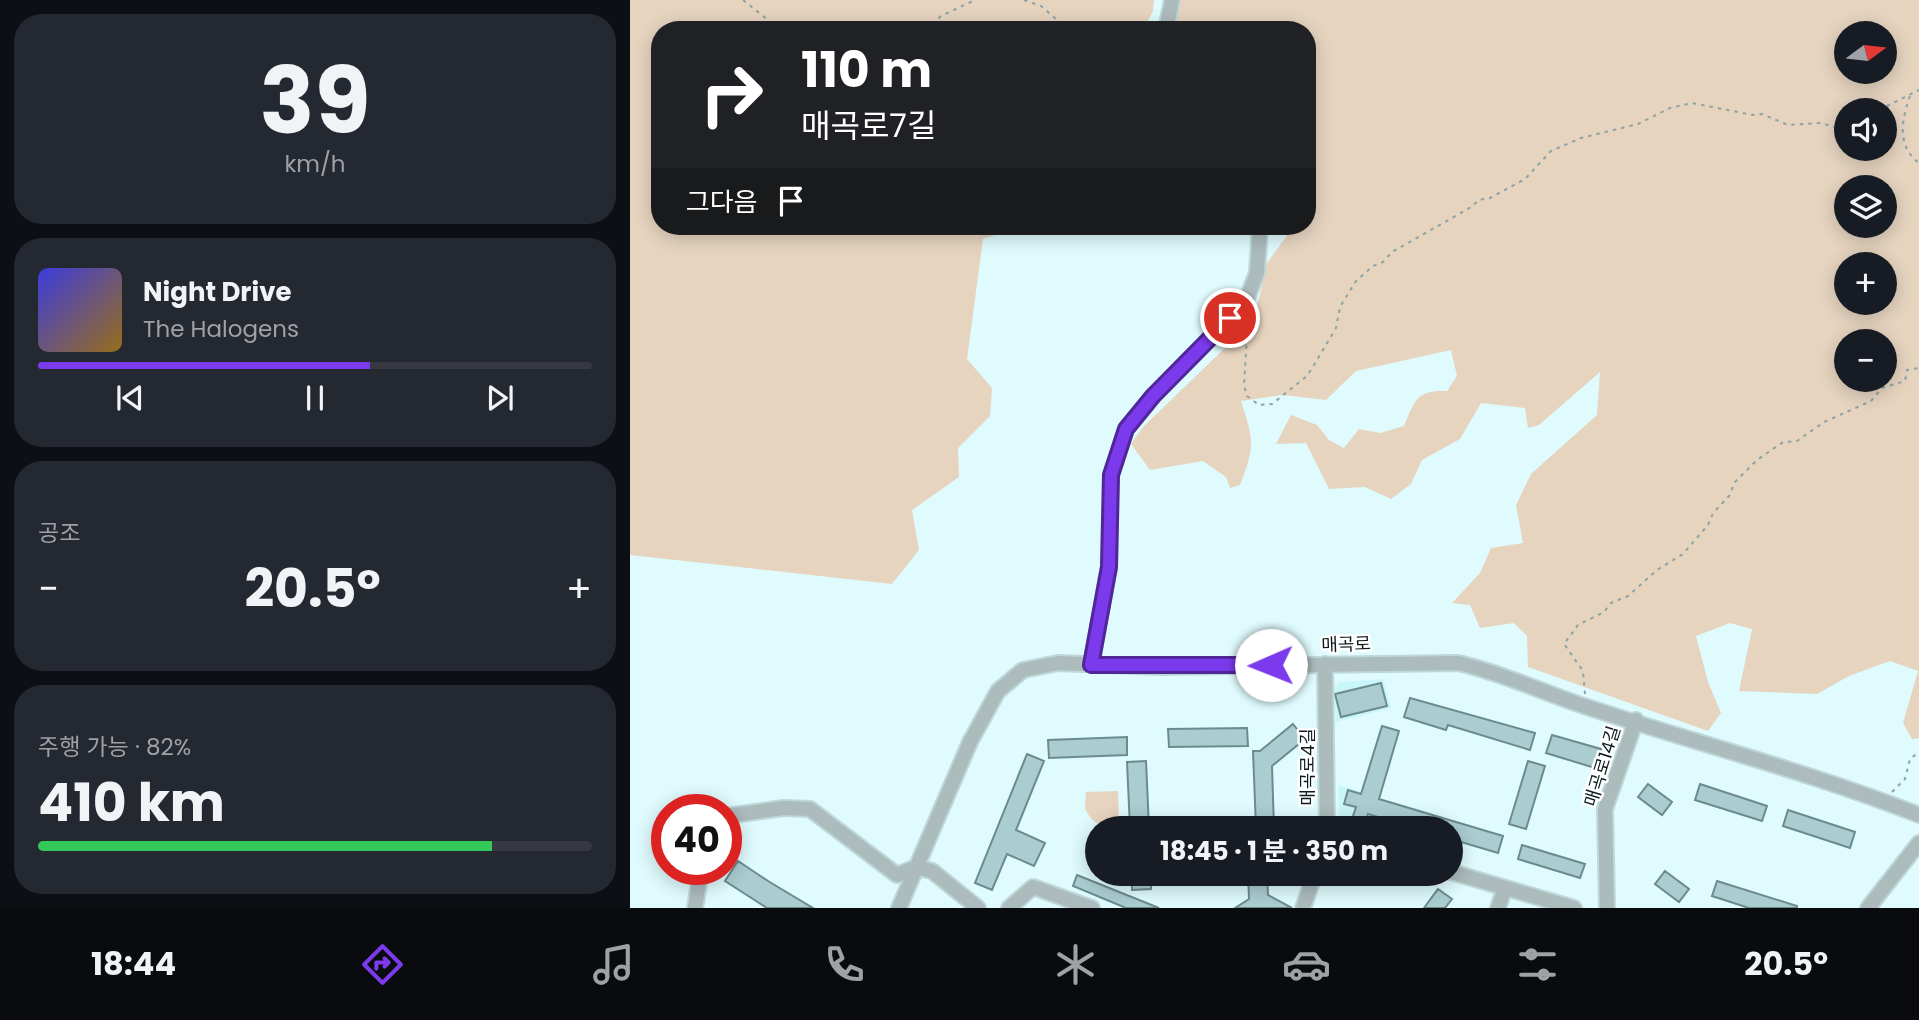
<!DOCTYPE html>
<html lang="ko">
<head>
<meta charset="utf-8">
<style>
  :root { --surface:#171b24; --page:#242831; --text:#f1f3f6; --muted:#9ea1a6; --line:#363941; --accent:#7c3aed }
  body { margin:0; font-family:Poppins,"Noto Sans KR",sans-serif; background:var(--page); color:var(--text); height:100vh; display:flex; flex-direction:column; font-size:26px; white-space:nowrap }
  * { box-sizing:border-box; margin:0 }
  p { font-size:23px; color:var(--muted) }
  .icon { flex:none; width:38px; height:38px; fill:none; stroke:currentColor; stroke-width:2; stroke-linecap:round; stroke-linejoin:round }
  .map { position:relative; flex:1; overflow:hidden }
  .side { display:flex; flex-direction:column; gap:14px; padding:14px; background:#0d0f14; width:630px }
  .side>* { flex:none }
  .top-card { position:absolute; left:21px; top:21px; width:665px; height:214px; border-radius:28px; box-shadow:0 4px 18px #0003; background:#202124; color:#fff; overflow:hidden }
  .needle { width:46px; rotate:75deg }
  .fabs { position:absolute; left:1204px; top:21px; display:grid; gap:14px }
  .fabs a { display:grid; place-items:center; width:63px; height:63px; border-radius:50%; background:var(--surface); box-shadow:0 4px 18px #0003; font-size:35px }
  .speed { position:absolute; left:21px; top:794px; display:flex; gap:14px; font-size:35px; font-weight:700; text-align:center }
  .speed>* { display:grid; place-content:center; width:91px; height:91px; border-radius:50%; background:var(--surface); box-shadow:0 4px 18px #0003; line-height:1 }
  .speed .limit { border:10px solid #d22; background:#fff; color:#111 }
  .pin { position:absolute; display:grid; place-items:center; width:60px; height:60px; color:#fff; margin:-30px; border:4px solid #fff; border-radius:50%; box-shadow:0 2px 7px #0007 }
  .me { position:absolute; width:77px; margin:-38px; rotate:269deg; stroke-linejoin:round; filter:drop-shadow(0 0 5px #0008) }
  .turn { display:flex; align-items:center; gap:24px; height:147px; padding:0 35px; font-size:32px }
  .turn .icon { width:91px; height:91px; stroke-width:2.5 }
  .turn b { display:block; font-size:49px; line-height:60px }
  .then { display:flex; align-items:center; height:66px; padding:0 35px; background:#0003; gap:14px; font-size:26px }
  .big { font-size:52px; font-weight:700; line-height:1.1 }
  .side .widget { flex:1; display:flex; flex-direction:column; justify-content:center; gap:10px; min-width:0; padding:0 24px; border-radius:28px; background:var(--page) }
  .side .dial { align-items:center; gap:0 }
  .dial b { font-size:91px; line-height:1 }
  .song { display:flex; align-items:center; gap:21px }
  .cover { width:84px; height:84px; border-radius:10px; background:linear-gradient(135deg,hsl(240 70% 55%),hsl(40 70% 35%)) }
  .played { height:7px; border-radius:4px; background:linear-gradient(90deg,var(--accent) 60%,var(--line) 60%) }
  .keys { display:flex; justify-content:space-around; direction:ltr }
  .heat { display:flex; justify-content:space-between; align-items:center; font-size:38px; direction:ltr }
  .charge { height:10px; border-radius:5px; background:linear-gradient(90deg,#34c759 82%,var(--line) 0) }
  .trip { position:absolute; left:455px; top:816px; width:378px; height:70px; border-radius:35px; background:var(--surface); box-shadow:0 4px 18px #0003; font-weight:700; line-height:70px; text-align:center }
  .dock { display:flex; height:112px; justify-content:space-around; align-items:center; background:#090b0e; color:var(--muted) }
  .dock .icon { width:49px; height:49px }
  .dock .on { color:var(--accent) }
  .dock b { font-size:32px; color:var(--text) }
  main { display:flex; flex:1; min-height:0 }
  .map>svg:first-child { display:block }
</style>
</head>
<body>
<main>
<section class="side">
<div class="widget dial"><b>39</b><p>km/h</p></div>
<div class="widget">
<div class="song"><i class="cover"></i><div><b>Night Drive</b><p>The Halogens</p></div></div>
<div class="played"></div>
<div class="keys"><svg class="icon" aria-label="previous" viewBox="0 0 24 24"><path d="M18 5L8 12l10 7zM5 5v14"/></svg><svg class="icon" aria-label="pause" viewBox="0 0 24 24"><path d="M8 5v14M16 5v14"/></svg><svg class="icon" aria-label="next" viewBox="0 0 24 24"><path d="M6 5l10 7-10 7zM19 5v14"/></svg></div>
</div>
<div class="widget"><p>공조</p>
<div class="heat"><a>−</a><b class="big">20.5°</b><a>+</a></div>
</div>
<div class="widget"><p>주행 가능 · 82%</p><b class="big">410 km</b><div class="charge"></div></div>
</section>
<div class="map">
<svg width="1289" height="908" viewBox="0 0 1289 908">
  <rect width="100%" height="100%" fill="#dffbfd"/>
  <path fill="#c9f6fa" d="M 753,679 L 761,708 L 706,722 L 704,688 L 709,682 Z
    M 708,785 L 745,796 L 736,828 L 710,828 Z"/>
  <path fill="#e6d4bf" fill-rule="evenodd" d="M 0,0 L 524,0 L 523,11 L 513,30 L 30,30 L 30,226 L 393,226 L 353,239 L 337,359 L 362,388 L 360,416 L 328,448 L 329,477 L 282,510 L 289,550 L 262,584 L 0,555 Z
    M 549,0 L 1289,0 L 1289,738 L 1282,739 L 1273,723 L 1288,671 L 1260,661 L 1219,676 L 1187,694 L 1109,691 L 1122,629 L 1100,623 L 1066,636 L 1078,682 L 1091,713 L 1078,731 L 898,667 L 897,636 L 884,623 L 850,628 L 840,605 L 822,603 L 850,573 L 861,548 L 893,543 L 886,505 L 901,474 L 967,415 L 970,372 L 909,425 L 898,428 L 895,408 L 851,403 L 830,439 L 792,460 L 781,484 L 761,499 L 735,487 L 699,489 L 676,443 L 646,444 L 661,415 L 687,425 L 699,440 L 714,448 L 729,429 L 750,433 L 774,426 C 785,400 786,390 817,391 L 827,376 L 821,350 L 726,371 L 696,400 L 653,395 L 611,401 C 623,439 626,445 610,485 L 600,488 L 596,477 L 573,461 L 520,470 L 501,444 L 513,427 L 624,320 L 637,263 L 664,226 L 677,226 L 679,203 L 677,30 L 546,30 ZM 1216,33 L 1255,33 L 1255,72 L 1216,72 ZM 1216,110 L 1255,110 L 1255,149 L 1216,149 ZM 1216,187 L 1255,187 L 1255,226 L 1216,226 ZM 1216,264 L 1255,264 L 1255,303 L 1216,303 ZM 1216,341 L 1255,341 L 1255,380 L 1216,380 Z
    M 488,791 L 489,824 C 473,830 461,823 455,808 L 456,792 Z"/>
  <path fill="#abcdd0" stroke="#6b8b8e" stroke-width="2" d="M 751,683 L 757,706 L 711,717 L 705,694 Z
    M 780,698 L 905,733 L 900,750 L 818,725 L 816,730 L 774,717 Z
    M 663,724 L 675,739 L 642,766 L 644,828 L 626,828 L 623,751 L 630,751 Z
    M 752,726 L 769,731 L 749,799 L 873,836 L 868,853 L 821,839 L 821,828 L 784,828 L 738,814 L 733,828 L 719,828 L 726,807 L 714,804 L 718,790 L 731,794 Z
    M 617,728 L 618,746 L 539,747 L 538,729 Z
    M 922,735 L 971,749 L 965,768 L 916,753 Z
    M 497,737 L 497,755 L 419,758 L 418,740 Z
    M 397,754 L 414,761 L 386,830 L 415,843 L 404,866 L 377,854 L 362,890 L 345,883 Z
    M 516,761 L 519,828 L 500,828 L 497,762 Z
    M 898,761 L 915,766 L 896,829 L 879,824 Z
    M 1018,784 L 1042,802 L 1032,815 L 1008,797 Z
    M 1070,784 L 1137,806 L 1132,821 L 1065,800 Z
    M 1158,810 L 1225,832 L 1220,848 L 1153,826 Z
    M 892,845 L 955,864 L 950,878 L 888,859 Z
    M 108,861 L 138,881 L 183,908 L 137,908 L 95,881 Z
    M 1035,871 L 1059,889 L 1049,902 L 1025,884 Z
    M 502,873 L 521,873 L 521,889 L 502,890 Z
    M 618,873 L 637,873 L 638,895 L 662,908 L 605,908 L 619,899 Z
    M 447,875 L 529,908 L 496,908 L 443,886 Z
    M 1087,881 L 1167,906 L 1167,908 L 1119,908 L 1082,896 Z
    M 808,889 L 822,899 L 815,908 L 794,908 Z"/>
  <g fill="none" stroke-linecap="round" stroke-linejoin="round">
    <defs>
      <path id="minor" d="M 536,30 L 542,0
        M 695,664 L 697,828
        M 461,665 L 479,567 L 481,475 L 496,429 L 523,396 L 615,303 L 627,273 L 630,226
        M 96,816 L 154,808 L 180,809 L 267,875 L 286,867 L 302,871 L 348,908
        M 821,872 L 944,908
        M 65,908 L 71,870
        M 269,908 L 340,742 L 368,691 L 393,670 L 428,663 L 531,667 L 828,663 C 872,673 912,692 954,706 C 1065,743 1180,772 1289,815
        M 379,908 L 403,887 L 462,908
        M 673,908 L 685,873
        M 868,908 L 875,888
        M 977,908 L 975,809 L 1006,720
        M 1238,908 L 1289,843"/>
    </defs>
    <use href="#minor" stroke="#bed7d9" stroke-width="18"/>
    <path stroke="#8da3a4" stroke-width="2" stroke-dasharray="3.5 5" stroke-linecap="butt" d="M 113,0 L 138,20 L 143,30
      M 394,0 L 411,6 L 439,30
      M 296,30 L 311,16 L 345,0
      M 1280,96 C 1272,118 1266,146 1289,163
      M 1249,110 L 1289,90
      M 615,320 L 617,336 L 614,385 L 617,396 L 629,405 L 642,404 L 677,376 L 684,365 L 706,328 L 710,307 L 726,281 L 743,266 L 753,262 L 762,252 L 843,206 L 848,200 L 860,198 L 895,179 L 921,151 L 951,138 L 1008,124 L 1040,108 L 1062,103 L 1123,115 L 1132,114 L 1158,125 L 1190,123 L 1216,130
      M 955,694 L 953,671 L 934,644 L 948,625 L 974,612 L 981,603 L 998,596 L 1027,570 L 1053,554 L 1078,525 L 1083,513 L 1099,496 L 1105,482 L 1127,460 L 1153,442 L 1167,441 L 1194,422 L 1241,401 L 1252,388 L 1275,381 L 1277,370 L 1289,368
      M 1262,792 L 1275,779 L 1280,759 L 1289,752"/>
    <use href="#minor" stroke="#acbbbc" stroke-width="14"/>
  </g>
  <g fill="none" stroke-linecap="round" stroke-linejoin="round">
    <defs>
      <path id="route" d="M 600,318 L 523,396 L 496,429 L 481,475 L 479,567 L 461,665 L 641,665"/>
    </defs>
    <use href="#route" stroke="#51269a" stroke-width="18"/>
    <use href="#route" stroke="#7c3aed" stroke-width="12"/>
  </g>
  <g text-anchor="middle" dominant-baseline="central" stroke-width="5" stroke-linejoin="round" paint-order="stroke">
    <g font-size="18" fill="#0e1b1c" stroke="#fff">
      <text transform="translate(716 644) rotate(-2)">매곡로</text>
      <text transform="translate(972 766) rotate(-73)">매곡로14길</text>
      <text transform="translate(677 767) rotate(-90)">매곡로4길</text>
    </g>
  </g>
</svg>
<div class="fabs">
<a><svg class="needle" viewBox="-14 -14 28 28"><path d="M0-13l5 13h-10z" fill="#e53935"/><path d="M0 13l5-13h-10z" fill="#9ea1a6"/></svg></a>
<a><svg class="icon" aria-label="sound" viewBox="0 0 24 24"><path d="M4 9h4l5-4v14l-5-4H4zM17 9q2 3 0 6"/></svg></a>
<a><svg class="icon" aria-label="layers" viewBox="0 0 24 24"><path d="M12 4l9 5-9 5-9-5zM3 14l9 5 9-5"/></svg></a>
<a>+</a>
<a>−</a>
</div>
<div class="speed"><div class="limit">40</div></div>
<div class="pin" style="left:600px;top:318px;background:#d93025"><svg class="icon" aria-label="arrive" viewBox="0 0 24 24"><path d="M6 21V4h12l-3 4 3 4H6"/></svg></div>
<svg class="me" style="left:641px;top:665px" viewBox="-20 -20 40 40"><circle r="19" fill="#fff"/><path d="M0-13L10 11 0 6-10 11z" fill="#7c3aed"/></svg>
<div class="trip">18:45 · 1 분 · 350 m</div>
<div class="top-card">
<div class="turn"><svg class="icon" aria-label="right" viewBox="0 0 24 24"><path d="M7 20v-9h11M14 6l5 5-5 5"/></svg><div><b>110 m</b>매곡로7길</div></div>
<div class="then">그다음<svg class="icon" aria-label="arrive" viewBox="0 0 24 24"><path d="M6 21V4h12l-3 4 3 4H6"/></svg></div>
</div>
</div>
</main>
<nav class="dock">
<b>18:44</b>
<svg class="icon on" aria-label="directions" viewBox="0 0 24 24"><path d="M12 3l9 9-9 9-9-9zM9 14v-3h6M13 9l2 2-2 2"/></svg>
<svg class="icon" aria-label="music" viewBox="0 0 24 24"><path d="M9 18V5l10-2v13"/><circle cx="6" cy="18" r="3"/><circle cx="16" cy="16" r="3"/></svg>
<svg class="icon" aria-label="phone" viewBox="0 0 24 24"><path d="M5 4h4l2 5-3 2q2 4 5 5l2-3 5 2v4C11 20 4 13 5 4z"/></svg>
<svg class="icon" aria-label="climate" viewBox="0 0 24 24"><path d="M12 3v18M4 7l16 10M4 17L20 7"/></svg>
<svg class="icon" aria-label="car" viewBox="0 0 24 24"><path d="M5 17H2v-5l4-1 3-4h7l3 4 3 1v5h-3M9 17h6M6 11h13"/><circle cx="7" cy="17" r="2"/><circle cx="17" cy="17" r="2"/></svg>
<svg class="icon" aria-label="filters" viewBox="0 0 24 24"><path d="M4 7h16M4 17h16"/><circle cx="9" cy="7" r="2"/><circle cx="15" cy="17" r="2"/></svg>
<b>20.5°</b>
</nav>
</body>
</html>
